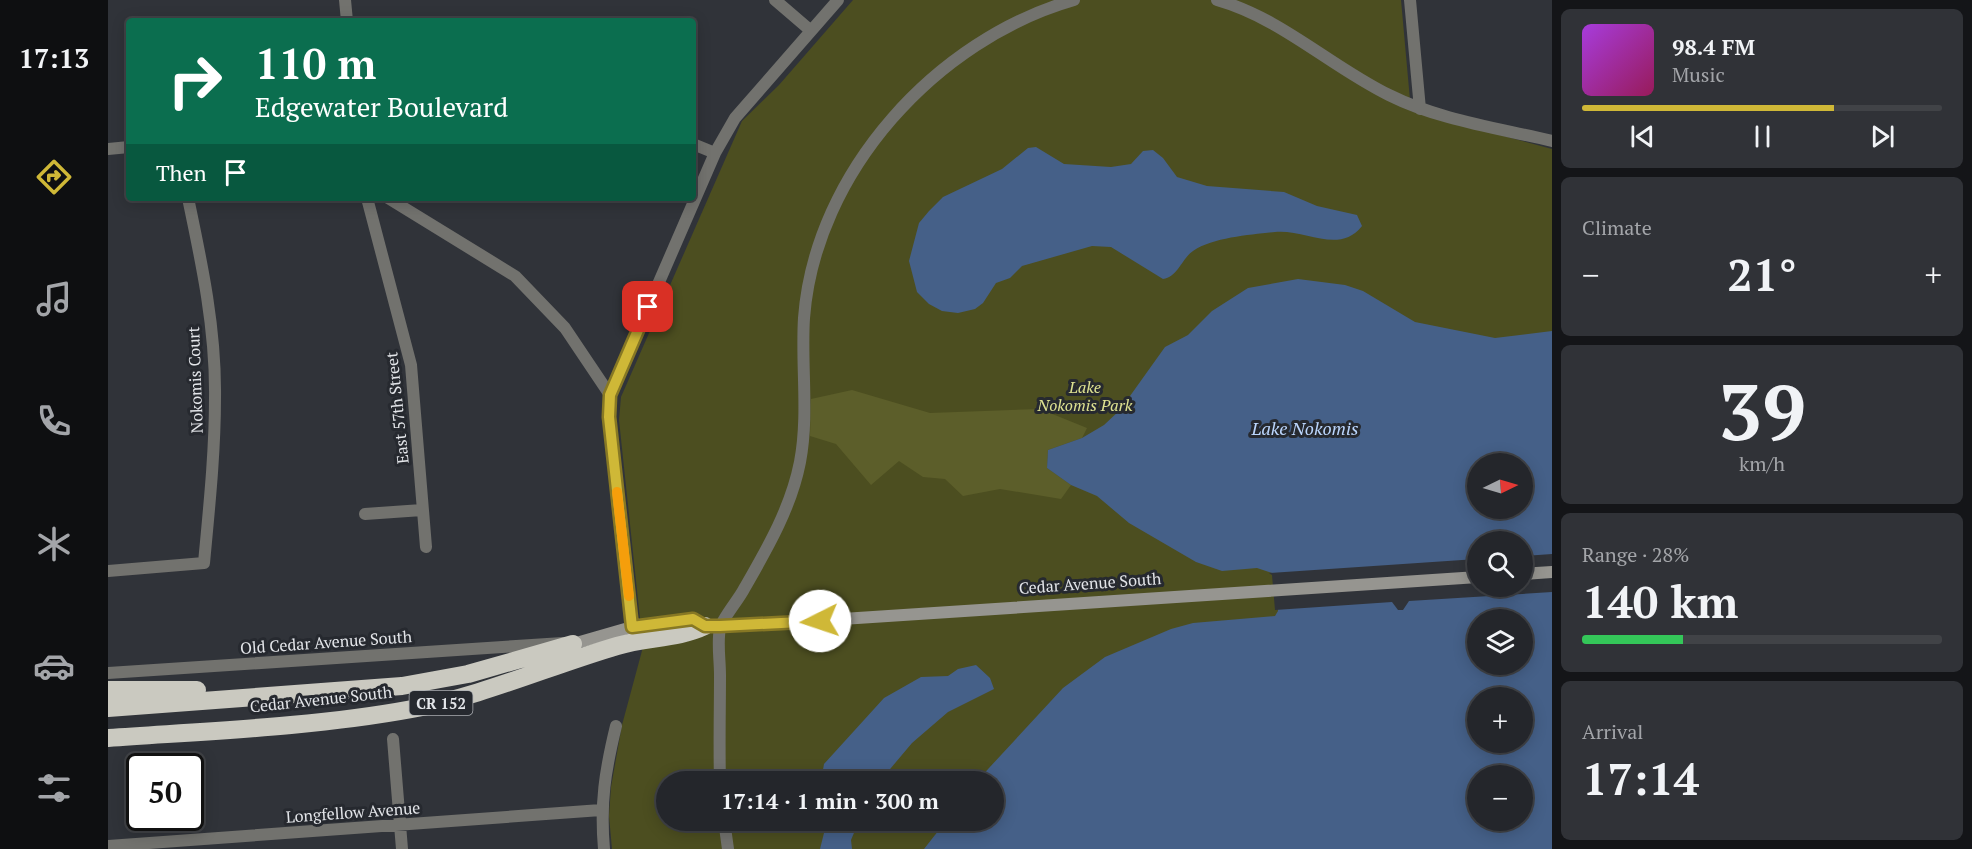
<!DOCTYPE html>
<html lang="en">
<head>
<meta charset="utf-8">
<style>
  :root { --surface:#24262b; --page:#303237; --text:#f1f3f6; --muted:#a3a5a9; --line:#414347; --accent:#cfb837 }
  body { margin:0; font-family:"PT Serif",serif; background:var(--page); color:var(--text); height:100vh; display:flex; flex-direction:column; font-size:22px; white-space:nowrap }
  * { box-sizing:border-box; margin:0 }
  p { font-size:20px; color:var(--muted) }
  .icon { flex:none; width:33px; height:33px; fill:none; stroke:currentColor; stroke-width:2; stroke-linecap:round; stroke-linejoin:round }
  .map { position:relative; flex:1; overflow:hidden }
  .side { display:flex; flex-direction:column; gap:9px; padding:9px; background:#141518; width:420px }
  .side>* { flex:none }
  .top-card { position:absolute; left:18px; top:18px; width:570px; height:183px; border-radius:6px; box-shadow:0 3px 15px #0003,0 0 0 2px var(--line); background:#0b6e4f; color:#fff; overflow:hidden }
  .needle { width:39px; rotate:85deg }
  .buttons { position:absolute; left:1359px; top:453px; display:grid; gap:12px }
  .buttons a { display:grid; place-items:center; width:66px; height:66px; border-radius:50%; background:var(--surface); box-shadow:0 3px 15px #0003,0 0 0 2px var(--line); font-size:30px }
  .speed { position:absolute; left:18px; top:753px; display:flex; gap:12px; font-size:30px; font-weight:700; text-align:center }
  .speed>* { display:grid; place-content:center; width:78px; height:78px; border-radius:50%; background:var(--surface); box-shadow:0 3px 15px #0003,0 0 0 2px var(--line); line-height:1 }
  .speed .limit { border:3px solid #111; border-radius:9px; background:#fff; color:#111 }
  .pin { position:absolute; display:grid; place-items:center; width:51px; height:51px; color:#fff; margin:-26px; border-radius:12px; box-shadow:0 3px 9px #0006 }
  .me { position:absolute; width:66px; margin:-33px; rotate:266deg; stroke-linejoin:round; filter:drop-shadow(0 0 4px #0008) }
  .turn { display:flex; align-items:center; gap:21px; height:126px; padding:0 30px; font-size:27px }
  .turn .icon { width:78px; height:78px; stroke-width:2.5 }
  .turn b { display:block; font-size:42px; line-height:51px }
  .then { display:flex; align-items:center; height:57px; padding:0 30px; background:#0003; gap:12px; font-size:22px }
  .big { font-size:45px; font-weight:600; line-height:1.1 }
  .side .card { flex:1; display:flex; flex-direction:column; justify-content:center; gap:9px; min-width:0; padding:0 21px; border-radius:9px; background:var(--page) }
  .side .dial { align-items:center; gap:0 }
  .dial b { font-size:78px; line-height:1 }
  .song { display:flex; align-items:center; gap:18px }
  .cover { width:72px; height:72px; border-radius:9px; background:linear-gradient(135deg,hsl(280 70% 55%),hsl(330 70% 35%)) }
  .played { height:6px; border-radius:3px; background:linear-gradient(90deg,var(--accent) 70%,var(--line) 70%) }
  .keys { display:flex; justify-content:space-around; direction:ltr }
  .heat { display:flex; justify-content:space-between; align-items:center; font-size:33px; direction:ltr }
  .charge { height:9px; border-radius:4px; background:linear-gradient(90deg,#34c759 28%,var(--line) 0) }
  .trip { position:absolute; left:548px; top:771px; width:348px; height:60px; border-radius:30px; background:var(--surface); box-shadow:0 3px 15px #0003,0 0 0 2px var(--line); font-weight:600; line-height:60px; text-align:center }
  main { display:flex; flex:1; min-height:0 }
  .tab-bar { display:flex; flex-direction:column; width:108px; justify-content:space-around; align-items:center; background:#0e0f11; color:var(--muted) }
  .tab-bar .icon { width:42px; height:42px }
  .tab-bar .current { color:var(--accent) }
  .tab-bar b { font-size:27px; color:var(--text) }
  .map>svg:first-child { display:block }
</style>
</head>
<body>
<main>
<nav class="tab-bar">
<b>17:13</b>
<svg class="icon current" aria-label="directions" viewBox="0 0 24 24"><path d="M12 3l9 9-9 9-9-9zM9 14v-3h6M13 9l2 2-2 2"/></svg>
<svg class="icon" aria-label="music" viewBox="0 0 24 24"><path d="M9 18V5l10-2v13"/><circle cx="6" cy="18" r="3"/><circle cx="16" cy="16" r="3"/></svg>
<svg class="icon" aria-label="phone" viewBox="0 0 24 24"><path d="M5 4h4l2 5-3 2q2 4 5 5l2-3 5 2v4C11 20 4 13 5 4z"/></svg>
<svg class="icon" aria-label="climate" viewBox="0 0 24 24"><path d="M12 3v18M4 7l16 10M4 17L20 7"/></svg>
<svg class="icon" aria-label="car" viewBox="0 0 24 24"><path d="M5 17H2v-5l4-1 3-4h7l3 4 3 1v5h-3M9 17h6M6 11h13"/><circle cx="7" cy="17" r="2"/><circle cx="17" cy="17" r="2"/></svg>
<svg class="icon" aria-label="filters" viewBox="0 0 24 24"><path d="M4 7h16M4 17h16"/><circle cx="9" cy="7" r="2"/><circle cx="15" cy="17" r="2"/></svg>
</nav>
<div class="map">
<svg width="1444" height="849" viewBox="0 0 1444 849">
  <rect width="100%" height="100%" fill="#303339"/>
  <path fill="#4c4e20" fill-rule="evenodd" d="M 745,0 L 1293,0 L 1303,111 L 1444,149 L 1444,849 L 504,849 L 501,816 L 503,787 L 514,725 L 535,647 L 511,420 L 513,397 L 634,121 L 671,85 ZM 1370,464 L 1414,464 L 1414,508 L 1370,508 ZM 1370,542 L 1414,542 L 1414,586 L 1370,586 ZM 1370,620 L 1414,620 L 1414,664 L 1370,664 ZM 1370,698 L 1414,698 L 1414,742 L 1370,742 ZM 1370,776 L 1414,776 L 1414,820 L 1370,820 ZM 558,782 L 885,782 L 885,820 L 558,820 Z"/>
  <path fill="#5c5e2a" d="M 744,390 L 822,413 L 932,409 L 979,428 L 974,438 L 940,450 L 939,468 L 963,485 L 953,499 L 892,489 L 855,496 L 837,479 L 815,477 L 791,461 L 763,485 L 728,444 L 702,436 L 703,399 Z"/>
  <path fill="#456088" fill-rule="evenodd" d="M 928,147 L 956,164 L 1003,167 L 1023,164 L 1035,151 L 1045,150 L 1055,158 L 1069,177 L 1099,186 L 1176,192 L 1209,206 L 1249,215 L 1254,226 C 1231,255 1198,229 1167,232 C 1143,235 1106,237 1085,251 C 1074,258 1070,277 1055,279 L 1003,247 L 984,246 L 914,266 L 902,278 L 888,283 L 875,303 L 867,309 L 850,313 L 834,311 L 821,304 L 809,292 L 801,261 L 811,223 L 821,211 L 835,197 L 894,169 L 920,148 Z
    M 1190,279 L 1237,285 L 1255,291 L 1307,322 L 1387,338 L 1444,331 L 1444,849 L 816,849 L 838,821 L 885,820 L 885,782 L 869,781 L 955,688 L 997,657 L 1063,629 L 1085,623 L 1167,616 L 1170,611 L 1167,574 L 1149,568 L 1114,571 L 1088,562 L 1021,523 L 989,496 L 963,485 L 939,468 L 940,450 L 974,438 L 996,425 L 1012,410 L 1057,347 L 1080,335 L 1104,311 L 1140,288 ZM 1370,464 L 1414,464 L 1414,508 L 1370,508 ZM 1370,542 L 1414,542 L 1414,586 L 1370,586 ZM 1370,620 L 1414,620 L 1414,664 L 1370,664 ZM 1370,698 L 1414,698 L 1414,742 L 1370,742 ZM 1370,776 L 1414,776 L 1414,820 L 1370,820 Z
    M 868,665 L 882,678 L 886,689 L 840,712 L 804,743 L 772,781 L 713,781 L 716,764 L 776,698 L 813,677 L 840,676 L 850,669 Z
    M 719,821 L 751,821 L 743,840 L 744,849 L 712,849 Z"/>
  <path fill="#303339" d="M 1444,554 L 1444,592 L 1301,601 L 1295,610 L 1290,610 L 1284,602 L 1167,610 L 1164,575 L 1161,573 L 1369,559 L 1370,586 L 1414,586 L 1415,556 Z"/>
  <g fill="none" stroke-linecap="round" stroke-linejoin="round">
    <path stroke="#72726e" stroke-width="12" d="M 237,0 L 239,21
      M 667,0 L 702,30
      M 585,144 L 607,153
      M 0,149 L 21,147
      M 259,198 L 303,365 L 318,547
      M 280,198 L 407,276 L 457,328 L 502,395
      M 257,514 L 314,510
      M 0,571 L 96,563 C 101,509 107,453 107,398 C 108,330 94,264 80,198
      M 524,627 L 501,417 L 502,395 L 607,153 L 627,118 L 730,0
      M 285,739 L 294,849
      M 0,846 L 493,810
      M 496,849 C 492,803 497,771 508,726"/>
    <path stroke="#72726e" stroke-width="12" d="M 1109,0 C 1173,18 1222,66 1281,95 C 1331,120 1390,128 1444,141
      M 1302,0 L 1312,109
      M 0,673 L 455,643
      M 612,782 C 611,746 612,710 612,675 C 612,660 609,642 612,628 C 614,619 631,599 636,589 C 659,549 683,508 692,462 C 701,415 693,365 696,318 C 707,172 829,39 966,0
      M 616,820 L 620,849"/>
    <path stroke="#969590" stroke-width="12" d="M 1414,574 L 1444,572
      M 465,644 L 524,627 L 585,619 L 597,626 L 644,625 L 1370,577"/>
    <path stroke="#cac9c0" stroke-width="18" d="M 0,690 L 89,690
      M 0,708 L 294,686 L 360,674 L 465,644
      M 0,738 C 99,731 207,727 304,709 C 374,696 441,666 509,646 C 538,637 570,639 597,626"/>
  </g>
  <g fill="none" stroke-linecap="round" stroke-linejoin="round">
    <defs>
      <path id="route" d="M 540,307 L 502,395 L 501,417 L 524,627 L 585,619 L 597,626 L 612,626 L 712,621"/>
    </defs>
    <use href="#route" stroke="#877824" stroke-width="15"/>
    <use href="#route" stroke="#cfb837" stroke-width="10"/>
    <path stroke="#f59e0b" stroke-width="10" d="M 509,492 L 521,596"/>
  </g>
  <g text-anchor="middle" dominant-baseline="central" stroke-width="6" stroke-linejoin="round" paint-order="stroke">
    <rect fill="#26292f" stroke="#aaadb1" stroke-width="1.5" x="301.5" y="691" width="63" height="24" rx="4.5"/>
    <g font-size="15" font-weight="bold" fill="#e3e5e9">
      <text x="333" y="703">CR 152</text>
    </g>
    <g font-size="16" fill="#e3e5e9" stroke="#26292f">
      <text transform="translate(87 380) rotate(-92)">Nokomis Court</text>
      <text transform="translate(289 408) rotate(-96)">East 57th Street</text>
      <text transform="translate(982 583) rotate(-4)">Cedar Avenue South</text>
      <text transform="translate(218 642) rotate(-4)">Old Cedar Avenue South</text>
      <text transform="translate(213 699) rotate(-6)">Cedar Avenue South</text>
      <text transform="translate(245 812) rotate(-4)">Longfellow Avenue</text>
    </g>
    <g font-size="16" font-style="italic" fill="#dee291" stroke="#26292f">
      <text x="977" y="387">Lake<tspan x="977" dy="18">Nokomis Park</tspan></text>
    </g>
    <g font-size="18" font-style="italic" fill="#bbd6fd" stroke="#26292f">
      <text x="1197" y="428">Lake Nokomis</text>
    </g>
  </g>
</svg>
<div class="buttons">
<a><svg class="needle" viewBox="-14 -14 28 28"><path d="M0-13l5 13h-10z" fill="#e53935"/><path d="M0 13l5-13h-10z" fill="#a3a5a9"/></svg></a>
<a><svg class="icon" aria-label="search" viewBox="0 0 24 24"><circle cx="10" cy="10" r="6"/><path d="M15 15l6 6"/></svg></a>
<a><svg class="icon" aria-label="layers" viewBox="0 0 24 24"><path d="M12 4l9 5-9 5-9-5zM3 14l9 5 9-5"/></svg></a>
<a>+</a>
<a>−</a>
</div>
<div class="speed"><div class="limit">50</div></div>
<div class="pin" style="left:540px;top:307px;background:#d93025"><svg class="icon" aria-label="arrive" viewBox="0 0 24 24"><path d="M6 21V4h12l-3 4 3 4H6"/></svg></div>
<svg class="me" style="left:712px;top:621px" viewBox="-20 -20 40 40"><circle r="19" fill="#fff"/><path d="M0-13L10 11 0 6-10 11z" fill="#cfb837"/></svg>
<div class="trip">17:14 · 1 min · 300 m</div>
<div class="top-card">
<div class="turn"><svg class="icon" aria-label="right" viewBox="0 0 24 24"><path d="M7 20v-9h11M14 6l5 5-5 5"/></svg><div><b>110 m</b>Edgewater Boulevard</div></div>
<div class="then">Then<svg class="icon" aria-label="arrive" viewBox="0 0 24 24"><path d="M6 21V4h12l-3 4 3 4H6"/></svg></div>
</div>
</div>
<section class="side">
<div class="card">
<div class="song"><i class="cover"></i><div><b>98.4 FM</b><p>Music</p></div></div>
<div class="played"></div>
<div class="keys"><svg class="icon" aria-label="previous" viewBox="0 0 24 24"><path d="M18 5L8 12l10 7zM5 5v14"/></svg><svg class="icon" aria-label="pause" viewBox="0 0 24 24"><path d="M8 5v14M16 5v14"/></svg><svg class="icon" aria-label="next" viewBox="0 0 24 24"><path d="M6 5l10 7-10 7zM19 5v14"/></svg></div>
</div>
<div class="card"><p>Climate</p>
<div class="heat"><a>−</a><b class="big">21°</b><a>+</a></div>
</div>
<div class="card dial"><b>39</b><p>km/h</p></div>
<div class="card"><p>Range · 28%</p><b class="big">140 km</b><div class="charge"></div></div>
<div class="card"><p>Arrival</p><b class="big">17:14</b></div>
</section>
</main>
</body>
</html>
